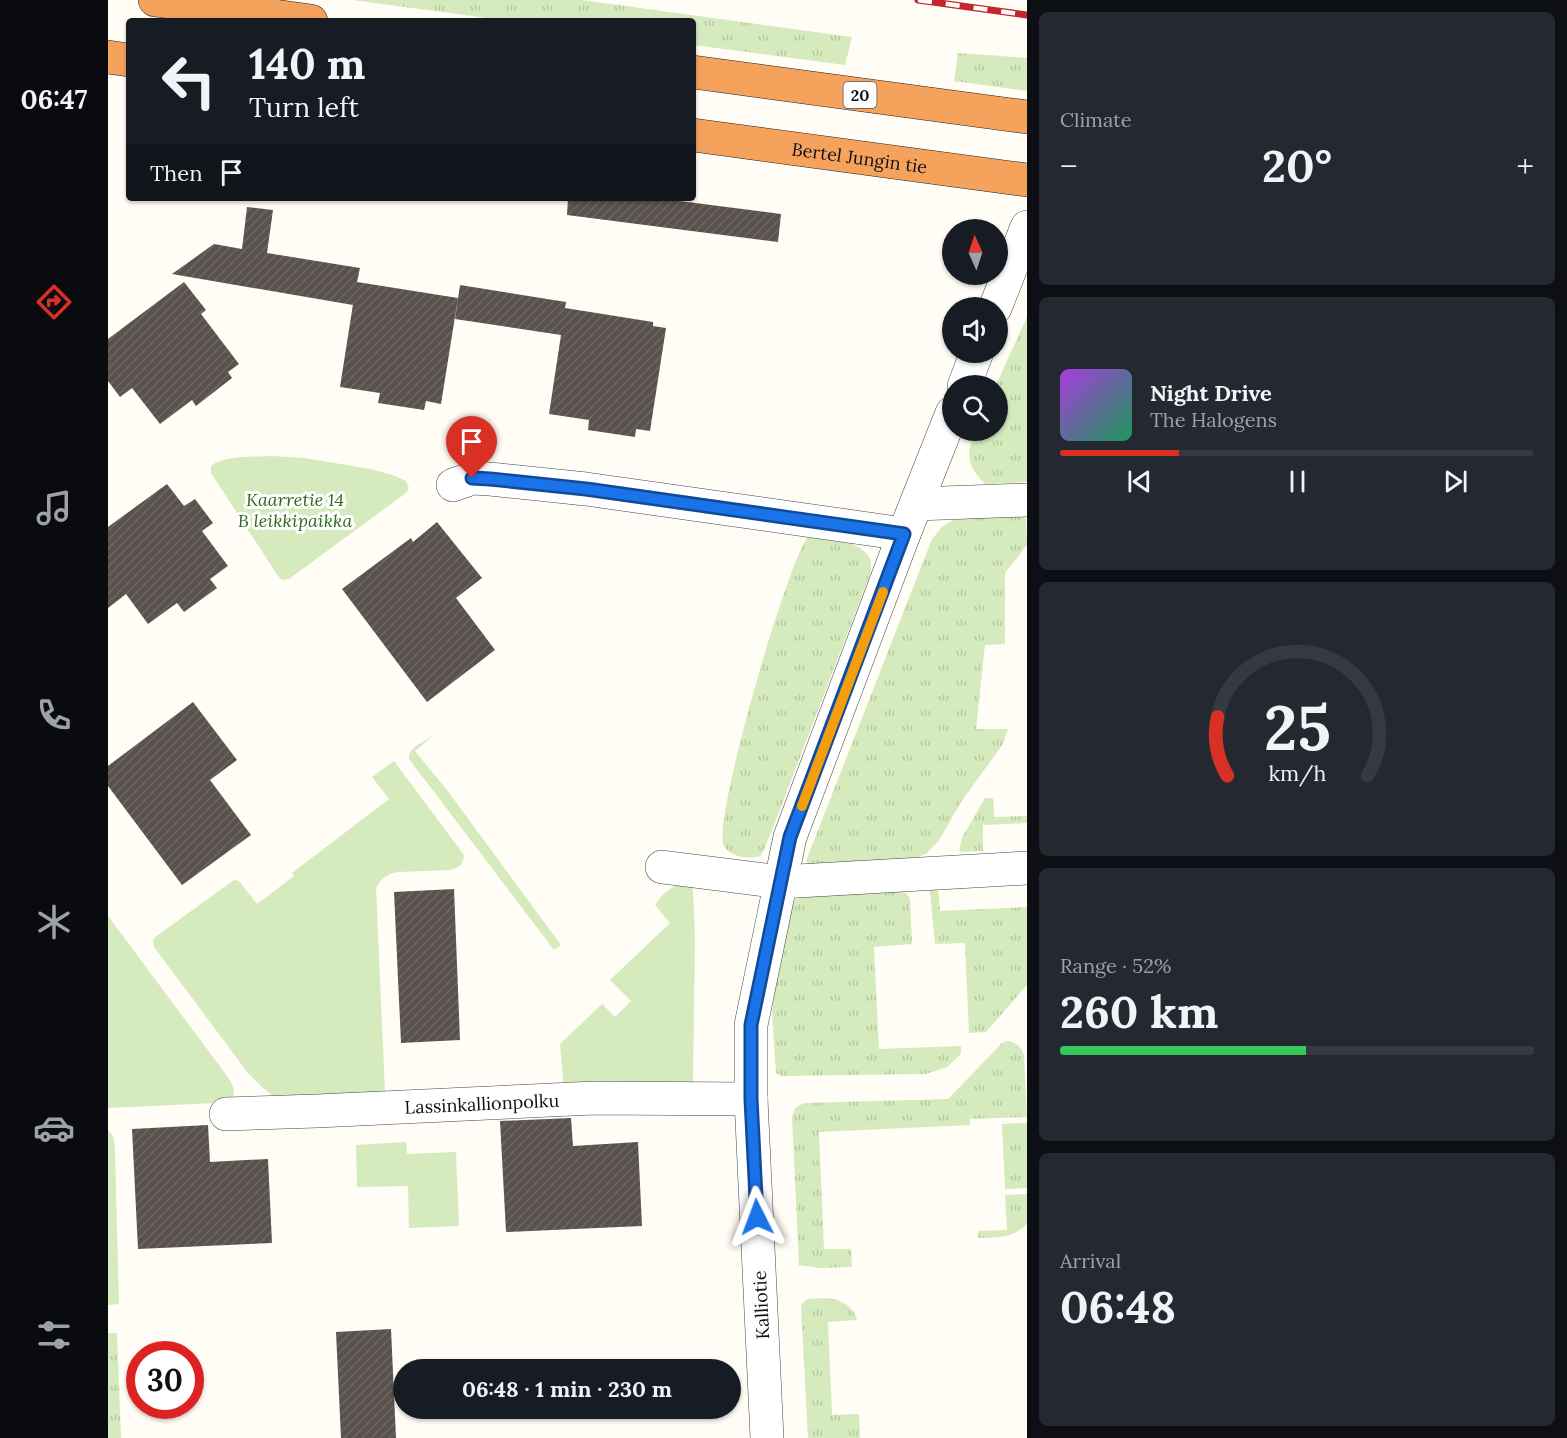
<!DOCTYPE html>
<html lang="en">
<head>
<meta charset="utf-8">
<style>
  :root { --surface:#171b24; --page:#242831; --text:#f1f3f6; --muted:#9ea1a6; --line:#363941; --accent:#d93025 }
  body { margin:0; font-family:Lora,serif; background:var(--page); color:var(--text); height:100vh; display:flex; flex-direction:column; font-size:22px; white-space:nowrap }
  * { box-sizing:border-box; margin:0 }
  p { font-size:20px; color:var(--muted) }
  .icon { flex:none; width:33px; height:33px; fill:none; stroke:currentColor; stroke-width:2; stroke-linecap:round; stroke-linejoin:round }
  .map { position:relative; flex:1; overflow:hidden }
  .panel { display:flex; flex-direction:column; gap:12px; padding:12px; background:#0d0f14; width:540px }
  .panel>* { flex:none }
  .banner { position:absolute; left:18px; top:18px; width:570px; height:183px; border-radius:6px; box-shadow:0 2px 4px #0004; background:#171b24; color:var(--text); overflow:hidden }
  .needle { width:39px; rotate:357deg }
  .fabs { position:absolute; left:834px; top:219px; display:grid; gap:12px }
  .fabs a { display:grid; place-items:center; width:66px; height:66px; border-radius:50%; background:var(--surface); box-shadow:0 2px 4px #0004; font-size:30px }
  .speed { position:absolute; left:18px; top:1341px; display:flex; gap:12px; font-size:30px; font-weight:700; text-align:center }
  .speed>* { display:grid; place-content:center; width:78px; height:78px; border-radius:50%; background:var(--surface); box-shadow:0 2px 4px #0004; line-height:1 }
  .speed .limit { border:9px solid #d22; background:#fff; color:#111 }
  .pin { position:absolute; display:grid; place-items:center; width:51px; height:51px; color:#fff; margin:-62px -26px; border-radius:50% 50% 50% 0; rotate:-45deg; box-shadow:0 0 6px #0007 }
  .pin .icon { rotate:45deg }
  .me { position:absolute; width:66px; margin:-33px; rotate:357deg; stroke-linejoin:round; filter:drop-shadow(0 0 4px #0008) }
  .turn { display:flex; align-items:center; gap:21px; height:126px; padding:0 24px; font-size:27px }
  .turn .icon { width:78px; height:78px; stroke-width:2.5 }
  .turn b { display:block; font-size:42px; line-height:51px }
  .then { display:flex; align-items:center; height:57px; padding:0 24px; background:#0003; gap:12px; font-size:22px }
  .big { font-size:45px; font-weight:700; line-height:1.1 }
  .panel .tile { flex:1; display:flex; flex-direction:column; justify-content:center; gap:9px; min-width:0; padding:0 21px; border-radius:9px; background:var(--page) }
  .panel .dial { align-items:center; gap:0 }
  .dial svg { height:156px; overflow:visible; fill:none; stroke:var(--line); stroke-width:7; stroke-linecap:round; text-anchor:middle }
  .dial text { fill:var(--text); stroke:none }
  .song { display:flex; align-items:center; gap:18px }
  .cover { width:72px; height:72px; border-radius:9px; background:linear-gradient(135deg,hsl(280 70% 55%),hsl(150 70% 35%)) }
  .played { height:6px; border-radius:3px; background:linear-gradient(90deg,var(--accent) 25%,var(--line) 25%) }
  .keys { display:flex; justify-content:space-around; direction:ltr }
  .heat { display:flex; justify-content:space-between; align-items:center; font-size:33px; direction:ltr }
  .charge { height:9px; border-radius:4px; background:linear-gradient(90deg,#34c759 52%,var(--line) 0) }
  .trip { position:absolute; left:285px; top:1359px; width:348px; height:60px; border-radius:30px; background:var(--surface); box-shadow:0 2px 4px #0004; font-weight:700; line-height:60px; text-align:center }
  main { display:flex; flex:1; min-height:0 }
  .menu { display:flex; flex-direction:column; width:108px; justify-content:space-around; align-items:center; background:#090b0e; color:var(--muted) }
  .menu .icon { width:42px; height:42px }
  .menu .on { color:var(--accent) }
  .menu b { font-size:27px; color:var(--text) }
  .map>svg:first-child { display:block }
</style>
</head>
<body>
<main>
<nav class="menu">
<b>06:47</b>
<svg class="icon on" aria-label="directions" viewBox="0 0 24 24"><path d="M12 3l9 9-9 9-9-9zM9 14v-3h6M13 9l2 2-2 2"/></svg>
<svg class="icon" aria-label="music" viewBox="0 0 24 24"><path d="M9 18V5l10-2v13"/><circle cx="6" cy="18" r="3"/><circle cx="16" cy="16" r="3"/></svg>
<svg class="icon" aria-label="phone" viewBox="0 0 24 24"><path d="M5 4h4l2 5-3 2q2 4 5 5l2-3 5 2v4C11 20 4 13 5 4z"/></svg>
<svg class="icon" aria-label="climate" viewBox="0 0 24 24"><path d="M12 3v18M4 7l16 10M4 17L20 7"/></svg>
<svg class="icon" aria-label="car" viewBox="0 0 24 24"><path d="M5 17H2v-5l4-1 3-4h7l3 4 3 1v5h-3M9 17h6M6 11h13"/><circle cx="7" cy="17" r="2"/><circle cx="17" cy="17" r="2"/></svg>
<svg class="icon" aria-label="filters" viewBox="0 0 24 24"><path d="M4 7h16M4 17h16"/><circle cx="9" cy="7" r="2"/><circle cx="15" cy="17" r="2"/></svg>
</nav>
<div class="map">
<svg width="919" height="1438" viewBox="0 0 919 1438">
  <defs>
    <pattern id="grass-tufts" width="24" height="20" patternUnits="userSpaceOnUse" patternTransform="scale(1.5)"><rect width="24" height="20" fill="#d5ebbd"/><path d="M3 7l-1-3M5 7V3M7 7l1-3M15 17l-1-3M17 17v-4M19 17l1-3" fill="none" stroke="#b6c8a1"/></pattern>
    <pattern id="building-hatch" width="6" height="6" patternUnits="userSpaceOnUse" patternTransform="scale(1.5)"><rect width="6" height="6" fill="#5a524d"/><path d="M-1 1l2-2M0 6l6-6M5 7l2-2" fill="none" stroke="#6d6662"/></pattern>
  </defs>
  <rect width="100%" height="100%" fill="#fffdf5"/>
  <path fill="url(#grass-tufts)" d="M 244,0 L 474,0 L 744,37 L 737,65 L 585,45 L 585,21 L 402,21 Z
    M 850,53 L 919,58 L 919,91 L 846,81 Z
    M 919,317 L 919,482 L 877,484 C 859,465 857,455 868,431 L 890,430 L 890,386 L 888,385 Z
    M 909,514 L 918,518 L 919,545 L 897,573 L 897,644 L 877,645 L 868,729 L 900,729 L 895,744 L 853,802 L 832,839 L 819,853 L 809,858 L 703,867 L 698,861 L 824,539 L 834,527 L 845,520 Z
    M 700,537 C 717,537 747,540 759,554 C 764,559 763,566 763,572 L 663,833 L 653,856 C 641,859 623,858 616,846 C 603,824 680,560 700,537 Z
    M 877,798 L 885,798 L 886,817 L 919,816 L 919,823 L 875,825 L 875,851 L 854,852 L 851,851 L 854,838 Z
    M 830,887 L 832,911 L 919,907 L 919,985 L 878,1032 L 861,1033 L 857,943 L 827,944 L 822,892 L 824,888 Z
    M 792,890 L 799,894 L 802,899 L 804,944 L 766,947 L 771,1049 L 853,1046 L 853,1054 L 839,1067 L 818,1074 L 674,1076 L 668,1073 L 664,1013 L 670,959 L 680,906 L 690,898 L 700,895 Z
    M 899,1041 C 908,1042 913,1047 916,1055 L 919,1117 L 862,1119 L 862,1125 L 711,1132 L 716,1249 L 743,1249 L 744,1267 L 712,1268 L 691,1265 L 684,1117 L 687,1108 L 696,1103 L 840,1099 L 894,1043 Z
    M 919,1123 L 919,1188 L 897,1189 L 894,1124 Z
    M 919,1194 L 919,1224 C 904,1239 890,1237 870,1238 L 870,1231 L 899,1230 L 897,1195 Z
    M 719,1298 C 733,1300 745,1305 749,1320 L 720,1322 L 724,1415 L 751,1414 L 752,1438 L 700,1438 L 693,1305 L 699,1299 Z
    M 0,1333 L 9,1333 L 13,1438 L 0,1438 Z"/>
  <path fill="#d5ebbd" d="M 164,456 L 197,458 L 262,469 L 285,475 L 298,481 L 301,488 L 298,493 L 181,579 L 174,580 L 170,576 L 103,473 L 103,466 C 115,455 148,457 164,456 Z
    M 325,736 L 307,751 L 339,790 L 453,945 L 446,950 L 301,759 C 300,747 316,742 325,736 Z
    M 286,761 L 356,855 C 355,865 352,867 343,870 L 290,872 C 280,874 273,878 268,888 L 277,1093 L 168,1098 L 156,1089 L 140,1073 L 46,947 L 45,942 L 46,938 L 126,880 L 131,881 L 149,904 L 186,876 L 184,873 L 281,799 L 264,777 Z
    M 575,882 L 581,883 L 585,888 L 587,939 L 585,1083 L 456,1089 L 452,1044 L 494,1004 L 507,1017 L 523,1001 L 502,980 L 562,923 L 547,905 C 553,894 564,887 575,882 Z
    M 0,916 L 122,1080 C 125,1087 128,1091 124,1098 L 108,1103 L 0,1108 Z
    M 0,1131 L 3,1133 L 6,1140 L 7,1153 L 11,1304 L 0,1305 Z
    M 298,1142 L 299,1154 L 348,1152 L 351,1226 L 301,1228 L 300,1186 L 249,1187 L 248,1145 Z"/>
  <path fill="url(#building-hatch)" d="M 460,198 L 548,198 L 673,214 L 670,242 L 459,215 Z
    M 139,207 L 165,210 L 159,253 L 252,268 L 249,282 L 350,298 L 333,404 L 318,401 L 316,410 L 270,403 L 272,393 L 232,387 L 248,285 L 245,305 L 64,274 L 106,244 L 134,249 Z
    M 76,282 L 98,310 L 93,314 L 131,364 L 120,372 L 124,378 L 88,406 L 84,400 L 52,424 L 24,388 L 12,397 L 0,381 L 0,339 Z
    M 352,285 L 458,302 L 457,308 L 545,322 L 545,326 L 558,328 L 542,431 L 528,429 L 527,437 L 480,430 L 481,420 L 441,414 L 453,335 L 347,319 Z
    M 59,484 L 76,506 L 87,499 L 105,523 L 94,531 L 120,566 L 102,579 L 109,588 L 76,612 L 69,603 L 40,624 L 18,594 L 0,608 L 0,527 Z
    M 329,522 L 374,578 L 348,598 L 387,650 L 319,702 L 234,589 L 303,538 L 305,542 Z
    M 85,702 L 129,760 L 102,780 L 143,835 L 74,885 L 0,786 L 0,766 Z
    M 346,889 L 352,1040 L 293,1043 L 286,892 Z
    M 463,1118 L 465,1146 L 530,1142 L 534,1226 L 398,1232 L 392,1121 Z
    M 100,1125 L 102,1162 L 160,1159 L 164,1243 L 30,1249 L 24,1129 Z
    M 283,1329 L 288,1438 L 233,1438 L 228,1332 Z"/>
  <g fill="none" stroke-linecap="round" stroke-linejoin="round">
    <defs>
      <g id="minor">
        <path d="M 887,308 L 919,227"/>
        <path d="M 856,386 L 869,352"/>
        <path d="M 345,485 L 365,478 L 382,479 L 478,489 L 796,534"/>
        <path d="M 808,504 L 919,500"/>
        <path d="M 554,867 L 672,882 L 919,868"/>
        <path id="s1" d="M 118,1114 L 209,1111 L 486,1098 L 643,1099"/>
        <path d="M 659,1438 L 643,1099 L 643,1025 L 682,837 L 796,534 L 844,413"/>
      </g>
      <g id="highway">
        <path d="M 47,0 L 203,21"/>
        <path d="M 0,57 L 21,60"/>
        <path d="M 585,72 L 919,117"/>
        <path id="s2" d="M 585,135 L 919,180"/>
      </g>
    </defs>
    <use href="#minor" stroke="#444" stroke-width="34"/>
    <use href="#highway" stroke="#222" stroke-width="34"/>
    <use href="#minor" stroke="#fff" stroke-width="33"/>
    <use href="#highway" stroke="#f5a25d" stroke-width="33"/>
    <defs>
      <path id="rail" d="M 810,0 L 919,15"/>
    </defs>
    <use href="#rail" stroke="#c4262e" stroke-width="7"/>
    <use href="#rail" stroke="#fff" stroke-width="4.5" stroke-dasharray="14" stroke-linecap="butt"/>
  </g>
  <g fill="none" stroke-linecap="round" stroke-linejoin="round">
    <defs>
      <path id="route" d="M 364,478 L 382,479 L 478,489 L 796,534 L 682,837 L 643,1025 L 643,1099 L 649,1217"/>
    </defs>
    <use href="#route" stroke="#114b97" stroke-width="15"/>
    <use href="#route" stroke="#1a73e8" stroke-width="10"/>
    <path stroke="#f59e0b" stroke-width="10" d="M 694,806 L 775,592"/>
  </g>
  <g text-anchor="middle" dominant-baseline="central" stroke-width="6" stroke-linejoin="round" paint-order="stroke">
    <rect fill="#fff" stroke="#585858" stroke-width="1.5" x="735.5" y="82" width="33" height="26" rx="4.5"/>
    <g font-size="16" font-weight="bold" fill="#111">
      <text x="752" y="95">20</text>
    </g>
    <g font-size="18" fill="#111" stroke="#fff">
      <text stroke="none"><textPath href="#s2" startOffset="168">Bertel Jungin tie</textPath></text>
      <text stroke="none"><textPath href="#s1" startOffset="256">Lassinkallionpolku</textPath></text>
      <text transform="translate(653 1305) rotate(-93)">Kalliotie</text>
    </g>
    <g font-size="18" font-style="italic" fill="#2f6b1f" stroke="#fff">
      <text x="187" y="499">Kaarretie 14<tspan x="187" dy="21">B leikkipaikka</tspan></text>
    </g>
  </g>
</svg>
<div class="fabs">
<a><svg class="needle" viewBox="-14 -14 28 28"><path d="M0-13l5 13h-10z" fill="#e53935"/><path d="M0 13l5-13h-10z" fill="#9ea1a6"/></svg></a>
<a><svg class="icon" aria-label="sound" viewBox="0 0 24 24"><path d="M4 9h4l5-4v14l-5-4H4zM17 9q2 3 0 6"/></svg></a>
<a><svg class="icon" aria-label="search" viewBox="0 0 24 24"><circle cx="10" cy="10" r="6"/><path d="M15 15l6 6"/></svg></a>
</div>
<div class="speed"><div class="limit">30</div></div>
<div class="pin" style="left:364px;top:478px;background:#d93025"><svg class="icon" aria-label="arrive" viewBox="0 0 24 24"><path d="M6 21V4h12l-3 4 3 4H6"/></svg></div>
<svg class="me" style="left:649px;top:1217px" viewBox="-20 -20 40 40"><path d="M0-17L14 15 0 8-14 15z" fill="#1a73e8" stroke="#fff" stroke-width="4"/></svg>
<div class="trip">06:48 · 1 min · 230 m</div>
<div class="banner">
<div class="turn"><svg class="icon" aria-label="left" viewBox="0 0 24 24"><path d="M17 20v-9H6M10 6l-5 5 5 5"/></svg><div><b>140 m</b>Turn left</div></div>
<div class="then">Then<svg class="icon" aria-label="arrive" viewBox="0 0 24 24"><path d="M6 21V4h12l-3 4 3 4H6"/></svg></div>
</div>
</div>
<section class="panel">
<div class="tile"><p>Climate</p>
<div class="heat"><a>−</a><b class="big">20°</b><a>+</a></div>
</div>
<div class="tile">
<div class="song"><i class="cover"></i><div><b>Night Drive</b><p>The Halogens</p></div></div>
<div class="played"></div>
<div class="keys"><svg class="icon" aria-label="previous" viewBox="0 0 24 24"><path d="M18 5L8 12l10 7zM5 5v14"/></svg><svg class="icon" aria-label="pause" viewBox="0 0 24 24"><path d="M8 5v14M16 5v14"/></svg><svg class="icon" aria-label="next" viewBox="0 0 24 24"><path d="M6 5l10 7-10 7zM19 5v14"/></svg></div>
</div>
<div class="tile dial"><svg viewBox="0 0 100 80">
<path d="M14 69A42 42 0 1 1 86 69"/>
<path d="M14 69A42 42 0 0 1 9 39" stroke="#d93025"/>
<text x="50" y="56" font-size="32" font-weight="700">25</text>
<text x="50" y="72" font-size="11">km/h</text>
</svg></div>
<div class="tile"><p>Range · 52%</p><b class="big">260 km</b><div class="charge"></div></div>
<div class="tile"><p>Arrival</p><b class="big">06:48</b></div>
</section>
</main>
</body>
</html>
